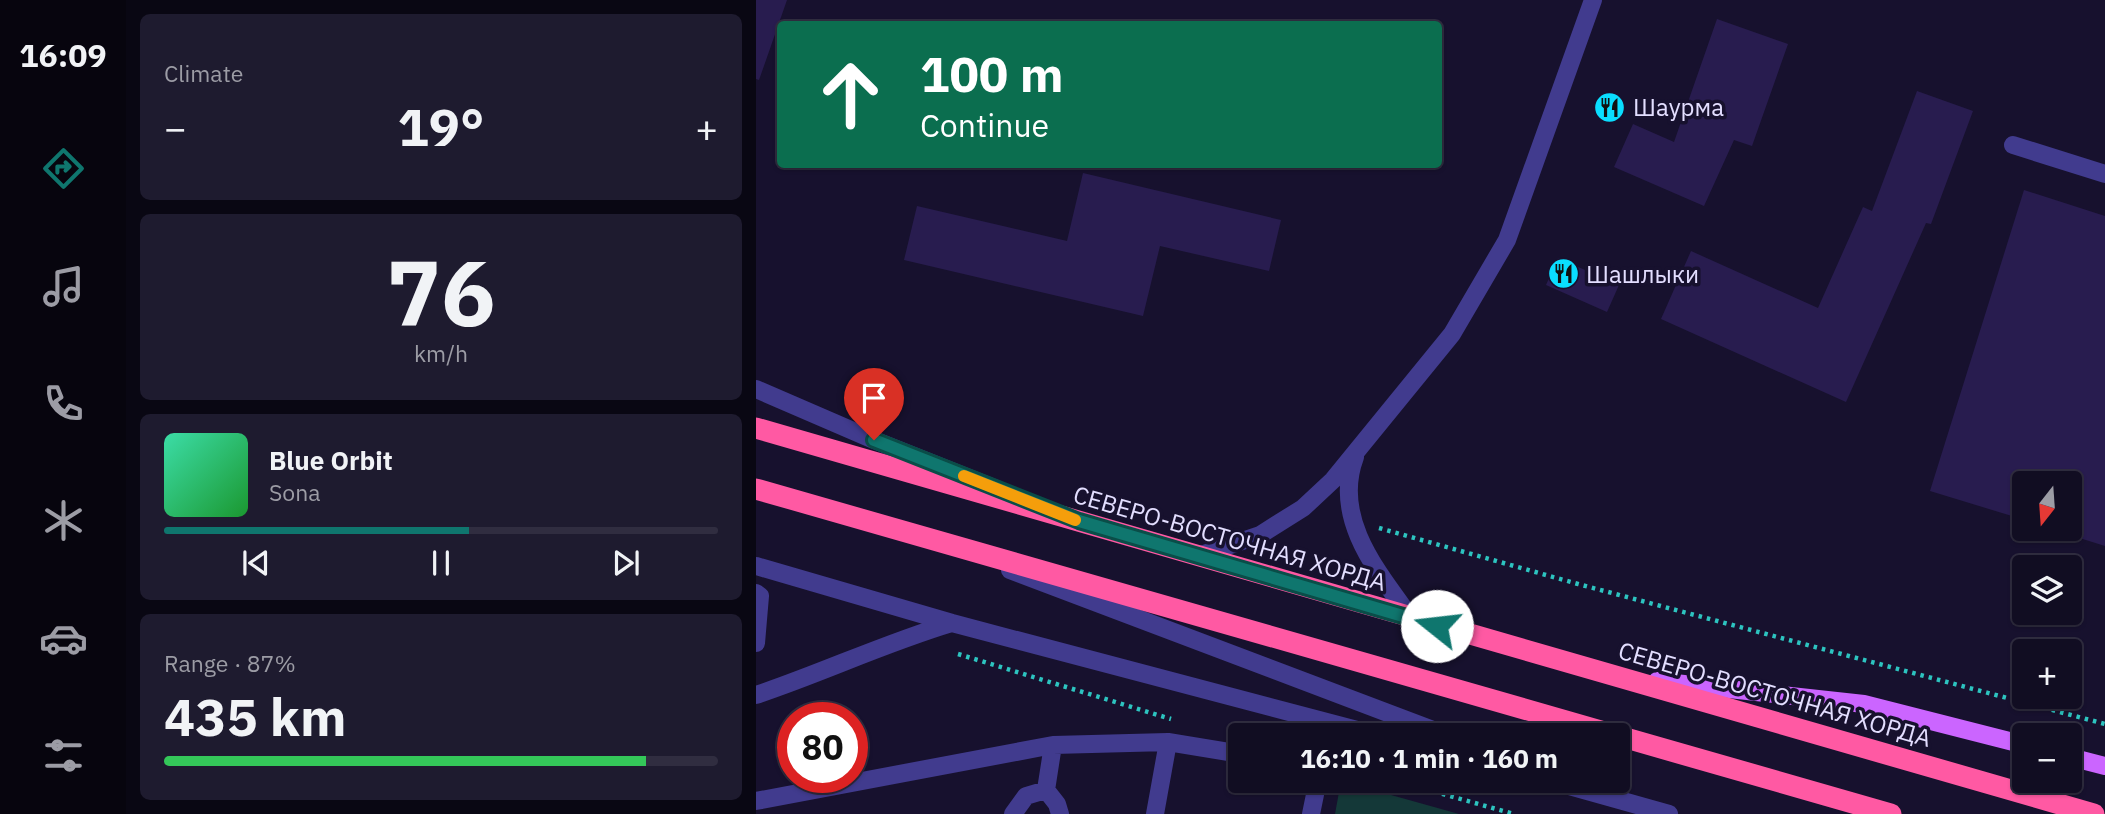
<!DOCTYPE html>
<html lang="en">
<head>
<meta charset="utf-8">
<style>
  :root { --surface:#110d22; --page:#1e1b2f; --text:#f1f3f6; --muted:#9c9ca5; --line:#302d40; --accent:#0f766e }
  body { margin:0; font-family:"IBM Plex Sans",sans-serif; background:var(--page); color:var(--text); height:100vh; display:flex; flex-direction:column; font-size:26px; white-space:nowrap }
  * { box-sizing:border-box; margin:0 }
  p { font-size:23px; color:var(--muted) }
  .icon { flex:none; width:38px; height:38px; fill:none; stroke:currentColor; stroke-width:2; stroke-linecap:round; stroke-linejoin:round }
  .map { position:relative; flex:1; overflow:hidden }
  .panel { display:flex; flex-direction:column; gap:14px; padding:14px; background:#090713; width:630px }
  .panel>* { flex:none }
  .hud { position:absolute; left:21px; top:21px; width:665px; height:147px; border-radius:7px; box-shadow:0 2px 5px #0004,0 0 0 2px var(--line); background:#0b6e4f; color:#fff; overflow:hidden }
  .needle { width:46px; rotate:197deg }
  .tools { position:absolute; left:1256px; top:471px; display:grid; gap:14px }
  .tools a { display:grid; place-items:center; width:70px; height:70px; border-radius:7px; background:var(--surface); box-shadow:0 2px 5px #0004,0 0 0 2px var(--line); font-size:35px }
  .speed { position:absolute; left:21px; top:702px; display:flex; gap:14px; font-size:35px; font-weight:700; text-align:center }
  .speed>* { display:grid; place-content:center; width:91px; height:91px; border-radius:50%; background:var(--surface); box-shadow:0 2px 5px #0004,0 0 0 2px var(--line); line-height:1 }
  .speed .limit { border:10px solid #d22; background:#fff; color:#111 }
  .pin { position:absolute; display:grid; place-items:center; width:60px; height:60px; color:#fff; margin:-72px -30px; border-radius:50% 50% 50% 0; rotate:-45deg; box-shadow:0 0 7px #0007 }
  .pin .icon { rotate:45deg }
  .me { position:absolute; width:77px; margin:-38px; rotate:286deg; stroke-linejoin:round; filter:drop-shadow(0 0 5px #0008) }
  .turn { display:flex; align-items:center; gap:24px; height:147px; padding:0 28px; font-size:32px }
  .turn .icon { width:91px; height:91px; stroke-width:2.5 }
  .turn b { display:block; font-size:49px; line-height:60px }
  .big { font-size:52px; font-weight:800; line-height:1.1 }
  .panel .tile { flex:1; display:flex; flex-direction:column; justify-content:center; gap:10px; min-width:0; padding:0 24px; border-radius:10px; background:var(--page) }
  .panel .dial { align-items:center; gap:0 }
  .dial b { font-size:91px; line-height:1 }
  .song { display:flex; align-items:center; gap:21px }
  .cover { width:84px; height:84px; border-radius:10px; background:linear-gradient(135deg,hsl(160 70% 55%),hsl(130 70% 35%)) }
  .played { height:7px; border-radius:4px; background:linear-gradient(90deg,var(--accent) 55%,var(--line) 55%) }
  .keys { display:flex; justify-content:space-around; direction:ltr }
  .heat { display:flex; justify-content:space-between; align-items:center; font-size:38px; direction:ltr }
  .charge { height:10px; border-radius:5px; background:linear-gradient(90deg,#34c759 87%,var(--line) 0) }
  .trip { position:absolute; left:472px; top:723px; width:402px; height:70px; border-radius:7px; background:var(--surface); box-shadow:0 2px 5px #0004,0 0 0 2px var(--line); font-weight:800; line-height:70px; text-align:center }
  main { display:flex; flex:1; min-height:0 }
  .menu { display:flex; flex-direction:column; width:126px; justify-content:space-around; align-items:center; background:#07050e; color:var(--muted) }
  .menu .icon { width:49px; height:49px }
  .menu .active { color:var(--accent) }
  .menu b { font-size:32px; color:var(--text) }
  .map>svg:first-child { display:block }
</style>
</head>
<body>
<main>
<nav class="menu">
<b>16:09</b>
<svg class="icon active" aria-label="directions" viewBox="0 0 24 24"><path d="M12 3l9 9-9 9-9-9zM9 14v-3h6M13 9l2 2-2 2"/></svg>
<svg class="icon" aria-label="music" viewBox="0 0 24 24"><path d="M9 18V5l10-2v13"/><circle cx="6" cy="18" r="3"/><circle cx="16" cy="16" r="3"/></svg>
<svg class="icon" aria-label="phone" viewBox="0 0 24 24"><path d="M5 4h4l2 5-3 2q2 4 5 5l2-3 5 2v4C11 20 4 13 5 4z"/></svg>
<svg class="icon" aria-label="climate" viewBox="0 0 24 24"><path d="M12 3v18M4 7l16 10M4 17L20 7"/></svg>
<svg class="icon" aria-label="car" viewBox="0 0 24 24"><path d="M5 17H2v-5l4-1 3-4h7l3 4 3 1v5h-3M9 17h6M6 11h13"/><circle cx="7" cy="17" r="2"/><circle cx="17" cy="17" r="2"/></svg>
<svg class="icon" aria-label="filters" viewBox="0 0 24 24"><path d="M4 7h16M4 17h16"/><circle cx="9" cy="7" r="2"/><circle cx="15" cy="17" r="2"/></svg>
</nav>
<section class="panel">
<div class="tile"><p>Climate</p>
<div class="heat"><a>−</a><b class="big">19°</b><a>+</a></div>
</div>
<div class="tile dial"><b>76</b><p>km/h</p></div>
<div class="tile">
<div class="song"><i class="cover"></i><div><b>Blue Orbit</b><p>Sona</p></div></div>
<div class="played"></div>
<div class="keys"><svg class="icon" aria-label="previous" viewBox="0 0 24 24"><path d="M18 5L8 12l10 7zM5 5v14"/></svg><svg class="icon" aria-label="pause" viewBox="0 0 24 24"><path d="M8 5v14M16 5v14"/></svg><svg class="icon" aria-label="next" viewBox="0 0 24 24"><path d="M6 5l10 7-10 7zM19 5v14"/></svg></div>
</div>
<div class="tile"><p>Range · 87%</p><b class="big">435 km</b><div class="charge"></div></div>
</section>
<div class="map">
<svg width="1349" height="814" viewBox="0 0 1349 814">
  <rect width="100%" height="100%" fill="#17112e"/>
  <path fill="#143838" d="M 585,781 L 703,814 L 579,814 Z"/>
  <path fill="#281c4f" d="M 0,0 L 31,0 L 3,80 L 0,79 Z
    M 961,19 L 1032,44 L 996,146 L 978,140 L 948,206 L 858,167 L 877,124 L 918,142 Z
    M 1161,91 L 1217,111 L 1175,224 L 1170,223 L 1090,402 L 905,319 L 935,251 L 1062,308 L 1107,207 L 1116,211 Z
    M 327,173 L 525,220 L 513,271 L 404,246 L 387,316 L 148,260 L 161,206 L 311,241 Z
    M 1268,190 L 1349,216 L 1349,546 L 1314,535 L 1314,483 L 1269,483 L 1269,520 L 1174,491 Z
    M 802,258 L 863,285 L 851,312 L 790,285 Z"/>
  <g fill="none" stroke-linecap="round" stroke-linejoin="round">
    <path stroke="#2dc4c0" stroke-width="4.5" stroke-dasharray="3.5 5" stroke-linecap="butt" d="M 623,528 L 822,584 L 1349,724
      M 202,654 L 415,719
      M 637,780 L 758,814"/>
    <path stroke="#413b8e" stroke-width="18" d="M 1257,145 L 1349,174
      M 0,389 L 118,440 L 241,489
      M 599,457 C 576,518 621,571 655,618
      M 442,556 L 504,535 L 547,508 L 577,480 L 696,334 L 751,240 L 837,0
      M 0,566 L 196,623 L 620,735
      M 254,570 L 690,735
      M 0,593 L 4,596 L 0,643
      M 0,695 C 66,673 129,643 196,623
      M 297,745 L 290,790 L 301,804 L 304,814
      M 792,780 L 913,814
      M 0,801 L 297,745 L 412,742 L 485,754
      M 257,814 L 270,796 L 290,790
      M 399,814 L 412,742
      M 555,814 L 562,780"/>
    <path stroke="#cb65ff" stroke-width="18" d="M 901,681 L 1108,704 L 1269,745
      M 1314,757 L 1349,766"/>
    <path stroke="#ff59a3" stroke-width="21" d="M 0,428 L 1338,814
      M 0,489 L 859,735
      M 863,736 L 1135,814"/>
  </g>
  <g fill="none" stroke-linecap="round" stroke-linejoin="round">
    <defs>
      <path id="route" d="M 118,440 L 323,521 L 681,626"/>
    </defs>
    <use href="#route" stroke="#0a4d48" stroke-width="18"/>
    <use href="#route" stroke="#0f766e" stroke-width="12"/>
    <path stroke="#f59e0b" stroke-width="12" d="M 208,476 L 319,520"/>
  </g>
  <defs>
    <symbol id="restaurant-disc" viewBox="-11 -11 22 22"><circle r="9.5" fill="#0adeff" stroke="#17112e"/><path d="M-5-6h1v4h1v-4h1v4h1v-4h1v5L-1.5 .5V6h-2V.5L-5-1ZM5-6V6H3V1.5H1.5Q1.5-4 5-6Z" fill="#111"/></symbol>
  </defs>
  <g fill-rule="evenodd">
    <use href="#restaurant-disc" x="836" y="90" width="35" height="35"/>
    <use href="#restaurant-disc" x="790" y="256" width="35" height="35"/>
  </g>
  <g text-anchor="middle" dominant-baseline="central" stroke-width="7" stroke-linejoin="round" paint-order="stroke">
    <g font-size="24" fill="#e3deff" stroke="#17112e" text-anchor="start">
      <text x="877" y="107">Шаурма</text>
      <text x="830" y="274">Шашлыки</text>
    </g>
    <g font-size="24" fill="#e3deff" stroke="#17112e">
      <text transform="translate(474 538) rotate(16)">СЕВЕРО-ВОСТОЧНАЯ ХОРДА</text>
      <text transform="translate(1019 694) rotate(16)">СЕВЕРО-ВОСТОЧНАЯ ХОРДА</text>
    </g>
  </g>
</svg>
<div class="tools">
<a><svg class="needle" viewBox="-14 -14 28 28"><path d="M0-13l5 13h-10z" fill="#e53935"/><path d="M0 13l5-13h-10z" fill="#9c9ca5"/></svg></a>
<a><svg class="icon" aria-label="layers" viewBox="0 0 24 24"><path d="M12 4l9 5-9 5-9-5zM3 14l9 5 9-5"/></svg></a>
<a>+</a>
<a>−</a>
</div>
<div class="speed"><div class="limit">80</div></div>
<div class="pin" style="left:118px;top:440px;background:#d93025"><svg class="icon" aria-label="arrive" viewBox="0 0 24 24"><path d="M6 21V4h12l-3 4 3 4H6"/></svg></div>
<svg class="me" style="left:681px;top:626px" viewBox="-20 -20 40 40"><circle r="19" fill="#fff"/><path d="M0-13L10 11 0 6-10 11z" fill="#0f766e"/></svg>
<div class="trip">16:10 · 1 min · 160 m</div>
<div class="hud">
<div class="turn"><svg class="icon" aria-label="ahead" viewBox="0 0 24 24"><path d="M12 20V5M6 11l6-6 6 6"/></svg><div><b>100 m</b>Continue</div></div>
</div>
</div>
</main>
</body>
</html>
